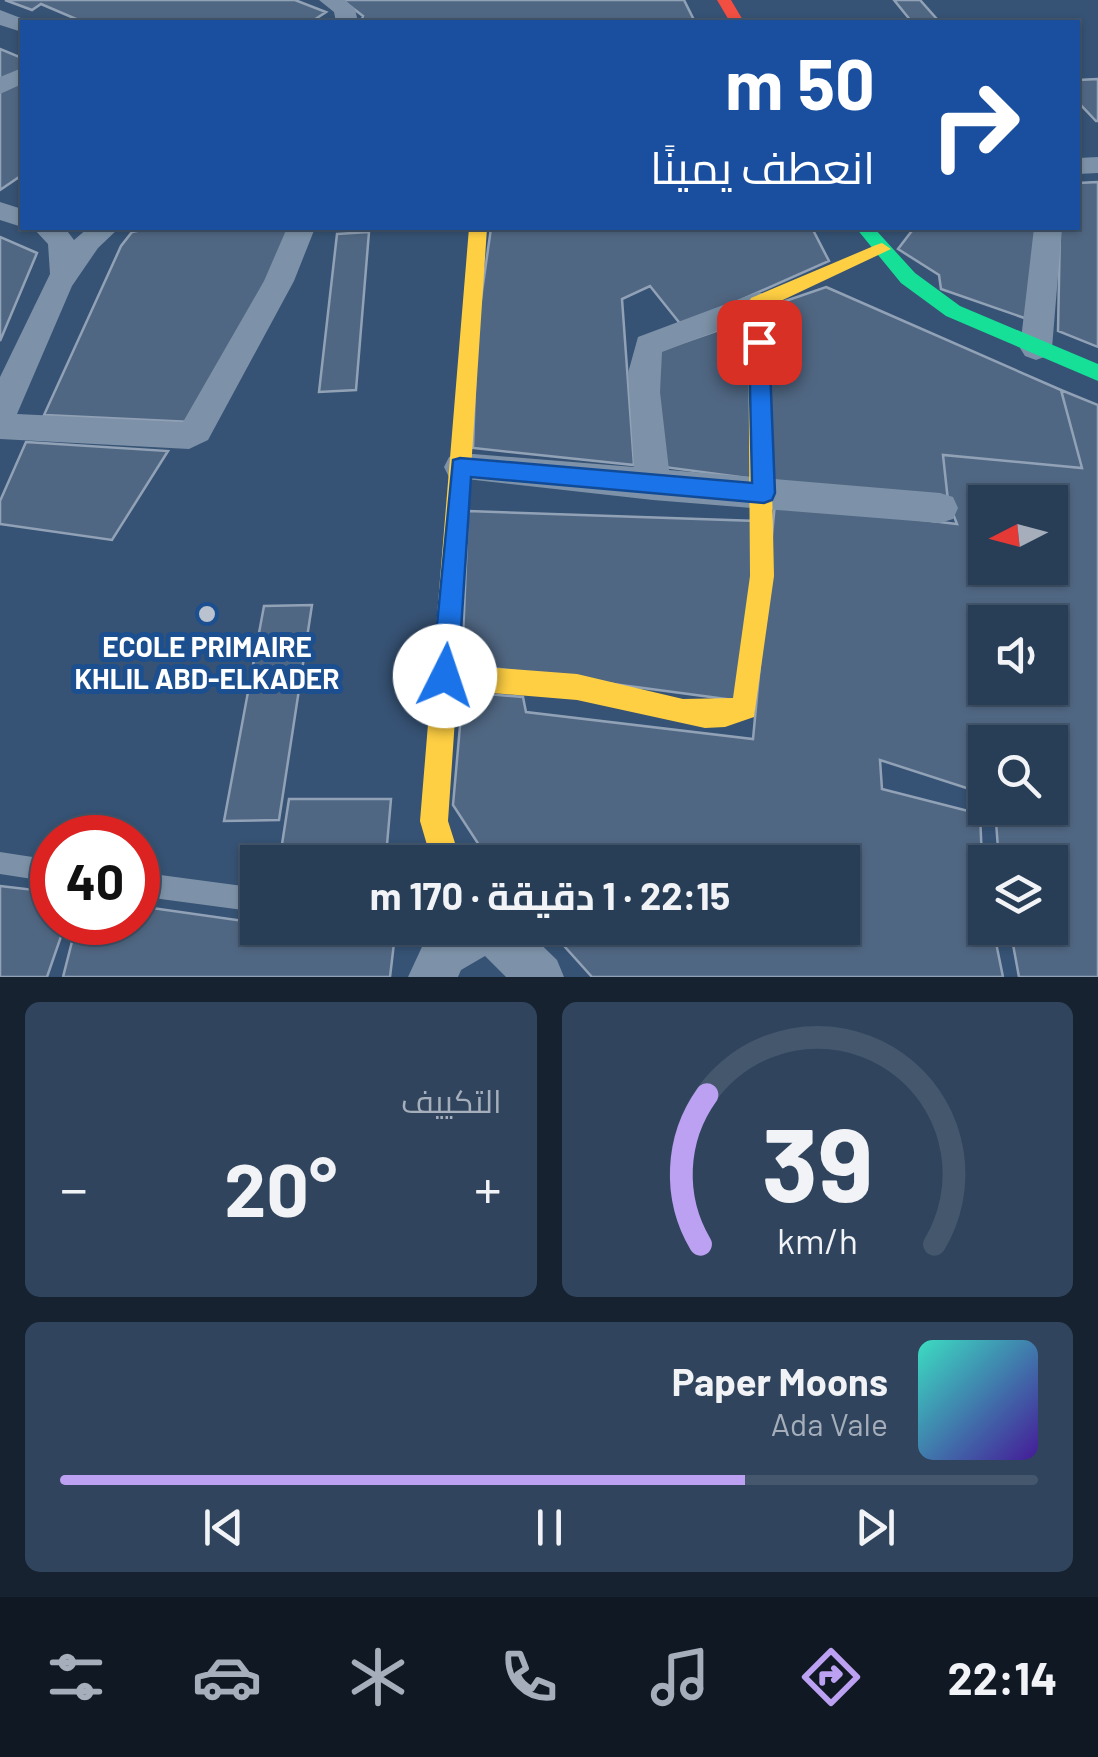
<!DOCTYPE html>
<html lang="ar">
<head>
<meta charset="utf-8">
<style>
  :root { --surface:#283e57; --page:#30455d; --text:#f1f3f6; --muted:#a5aeba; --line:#44576d; --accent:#bca0f2 }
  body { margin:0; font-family:Barlow,Cairo,sans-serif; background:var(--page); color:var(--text); direction:rtl; height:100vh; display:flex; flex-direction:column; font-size:38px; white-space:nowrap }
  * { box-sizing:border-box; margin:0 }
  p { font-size:32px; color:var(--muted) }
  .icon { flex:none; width:55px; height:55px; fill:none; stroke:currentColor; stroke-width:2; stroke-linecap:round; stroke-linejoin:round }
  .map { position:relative; height:977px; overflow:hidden; direction:ltr }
  .drawer { display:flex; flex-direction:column; gap:25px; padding:25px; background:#162230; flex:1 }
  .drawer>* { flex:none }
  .guide { position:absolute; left:20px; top:20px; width:1060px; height:210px; border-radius:0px; box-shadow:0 2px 8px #0004,0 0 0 2px var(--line); direction:rtl; background:#1a4fa0; color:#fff; overflow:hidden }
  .needle { width:65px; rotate:264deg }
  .buttons { position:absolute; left:968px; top:485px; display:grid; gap:20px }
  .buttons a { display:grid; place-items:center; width:100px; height:100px; border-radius:0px; background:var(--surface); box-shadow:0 2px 8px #0004,0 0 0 2px var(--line); font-size:50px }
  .speed { position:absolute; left:30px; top:815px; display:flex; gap:20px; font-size:50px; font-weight:700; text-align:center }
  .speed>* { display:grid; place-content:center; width:130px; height:130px; border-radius:50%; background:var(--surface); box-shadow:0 2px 8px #0004,0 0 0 2px var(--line); line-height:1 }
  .speed .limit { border:15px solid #d22; background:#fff; color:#111 }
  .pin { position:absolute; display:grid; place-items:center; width:85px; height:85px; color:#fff; margin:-42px; border-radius:20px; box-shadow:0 5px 15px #0006 }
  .me { position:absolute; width:110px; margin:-55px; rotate:4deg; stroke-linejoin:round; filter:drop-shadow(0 0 8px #0008) }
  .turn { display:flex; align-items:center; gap:35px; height:210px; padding:0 40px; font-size:45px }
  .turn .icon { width:130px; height:130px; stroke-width:2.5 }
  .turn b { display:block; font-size:70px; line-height:85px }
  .big { font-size:75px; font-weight:700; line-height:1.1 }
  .drawer .card { flex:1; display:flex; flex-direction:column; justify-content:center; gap:15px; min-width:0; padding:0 35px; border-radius:15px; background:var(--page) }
  .drawer .dial { align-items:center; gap:0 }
  .dial svg { height:260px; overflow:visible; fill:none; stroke:var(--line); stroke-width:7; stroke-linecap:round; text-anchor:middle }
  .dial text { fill:var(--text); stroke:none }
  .song { display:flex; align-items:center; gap:30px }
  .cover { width:120px; height:120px; border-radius:15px; background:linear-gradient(135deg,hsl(170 70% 55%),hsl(260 70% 35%)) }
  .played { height:10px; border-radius:5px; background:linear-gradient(90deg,var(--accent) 70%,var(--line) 70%) }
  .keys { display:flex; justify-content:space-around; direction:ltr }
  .heat { display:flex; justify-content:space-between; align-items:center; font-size:55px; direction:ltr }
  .drawer .tiles { flex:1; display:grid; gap:25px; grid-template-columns:1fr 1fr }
  .card:last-child { grid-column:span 2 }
  .trip { position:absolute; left:240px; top:845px; width:620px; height:100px; border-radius:0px; background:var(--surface); box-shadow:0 2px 8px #0004,0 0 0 2px var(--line); font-weight:700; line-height:100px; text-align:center; direction:rtl }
  .menu { display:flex; height:160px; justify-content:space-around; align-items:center; background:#101923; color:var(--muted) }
  .menu .icon { width:70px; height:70px }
  .menu .current { color:var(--accent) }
  .menu b { font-size:45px; color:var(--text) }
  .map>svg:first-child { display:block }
</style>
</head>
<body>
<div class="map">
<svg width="1098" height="977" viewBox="0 0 1098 977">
  <rect width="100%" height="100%" fill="#365274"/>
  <path fill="#506783" stroke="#92a2b6" stroke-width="2.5" fill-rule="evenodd" d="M 5,0 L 295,0 L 326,12 L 314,20 L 319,22 L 83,22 L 41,4 L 32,10 Z
    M 342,0 L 684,0 L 695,22 L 361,22 L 363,16 Z
    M 894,0 L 920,0 L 936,18 L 911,21 Z
    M 0,49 L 22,58 L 22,72 L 0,85 Z
    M 22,78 L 22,175 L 0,190 L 0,91 Z
    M 1098,79 L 1098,121 L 1096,121 L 1078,102 L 1078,80 Z
    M 1098,182 L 1098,347 L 1058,331 L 1060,228 L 1078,228 L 1078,183 Z
    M 151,228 L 299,228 L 192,422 L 44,415 L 121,246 L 132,232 Z
    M 491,228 L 812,228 L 829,261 L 682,326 L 650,286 L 622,299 L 634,465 L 473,448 L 477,327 Z
    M 908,228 L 1039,228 L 1033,321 L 941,289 L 939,275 L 898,249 L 911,232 Z
    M 369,232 L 356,390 L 319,392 L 337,234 Z
    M 0,237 L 37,253 L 0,341 Z
    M 826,287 L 1061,390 L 1082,468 L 943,455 L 948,501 L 768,480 L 771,306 Z
    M 751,319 L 755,479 L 664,467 L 655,352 Z
    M 1061,390 L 1098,405 L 1098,977 L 1019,977 L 1010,928 L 1050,928 L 1050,862 L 999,862 L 995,808 L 1050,808 L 1050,742 L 985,742 L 985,794 L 880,760 L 882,789 L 980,814 L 985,928 L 993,928 L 1003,977 L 592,977 L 548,928 L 842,928 L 842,862 L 490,862 L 453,805 L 463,692 L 523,697 L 526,712 L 753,739 L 775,503 L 957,524 L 948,501 L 943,455 L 1082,468 ZM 985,502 L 1050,502 L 1050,568 L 985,568 ZM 985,622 L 1050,622 L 1050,688 L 985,688 Z
    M 26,442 L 168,451 L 112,540 L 0,524 L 0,501 Z
    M 468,511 L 757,521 L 741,701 L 462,664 Z
    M 312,605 L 279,820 L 224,821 L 264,606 Z
    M 289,799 L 391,799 L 386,856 L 280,857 Z
    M 0,886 L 52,892 L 52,922 L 66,922 L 47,977 L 0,977 Z
    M 138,906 L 258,923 L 258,928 L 288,928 L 394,943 L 390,977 L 63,977 L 77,922 L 138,922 Z"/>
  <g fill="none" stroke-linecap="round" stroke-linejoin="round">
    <path fill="#7d92a8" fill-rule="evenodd" d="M 0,852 L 52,860 L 52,882 L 0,874 Z
      M 138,872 L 258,888 L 258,912 L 138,896 Z"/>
    <path fill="#7d92a8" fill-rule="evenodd" d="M 319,0 L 345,0 L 355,9 L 358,22 L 336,22 L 334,12 Z
      M 0,10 L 31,22 L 22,22 L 22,32 L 0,25 Z
      M 22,68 L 22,84 L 0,94 L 0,77 Z
      M 1098,157 L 1098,173 L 1078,174 L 1078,158 Z
      M 0,202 L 22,209 L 22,227 L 0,220 Z
      M 33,228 L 65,228 L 74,240 L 88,228 L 119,228 L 98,248 L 72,286 L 17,414 L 183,422 L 264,281 L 287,228 L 315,228 L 294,281 L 208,440 L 189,449 L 0,439 L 0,377 L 50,274 L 48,244 Z
      M 1034,228 L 1062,228 L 1052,348 L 1047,356 L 1036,360 L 1025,356 L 1020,348 Z
      M 758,292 L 769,295 L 773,303 L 769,311 L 662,352 L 660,392 L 669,470 L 940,493 L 953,497 L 958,508 L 953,519 L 940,523 L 653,500 L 449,477 L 444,467 L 449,457 L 461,453 L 634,467 L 628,373 L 638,337 Z
      M 443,928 L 524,928 L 557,960 L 564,977 L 506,977 L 485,956 L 461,970 L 458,977 L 408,977 L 427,936 Z"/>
    <path fill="#16e098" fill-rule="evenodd" d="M 856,228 L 874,228 L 915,273 L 960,306 L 1098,364 L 1098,381 L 946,316 L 901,283 Z"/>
    <path fill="#ffcf43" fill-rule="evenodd" d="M 469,228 L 487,228 L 458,665 L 577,674 L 683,699 L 733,698 L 750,576 L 748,303 L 751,298 L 876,245 L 882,243 L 891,249 L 768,307 L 774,576 L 754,717 L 725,727 L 705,728 L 577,700 L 457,690 L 448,821 L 461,862 L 432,862 L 420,821 Z"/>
    <path fill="#f24e42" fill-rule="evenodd" d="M 717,0 L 731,0 L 744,22 L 730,22 Z"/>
  </g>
  <path fill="#1a73e8" stroke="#114b97" stroke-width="2.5" d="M 759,334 L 769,342 L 775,493 L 772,500 L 764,503 L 471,477 L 458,676 L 454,685 L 445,689 L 436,685 L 432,676 L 453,460 L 460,458 L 752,483 L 749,342 Z"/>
  <circle fill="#b9c2ce" stroke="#1b4f8f" stroke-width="4" cx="207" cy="614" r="10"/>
  <g text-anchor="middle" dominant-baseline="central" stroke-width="10" stroke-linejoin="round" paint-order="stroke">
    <g font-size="28" font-weight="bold" fill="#fff" stroke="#1b4f8f">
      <text x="207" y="646">ECOLE PRIMAIRE<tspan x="207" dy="32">KHLIL ABD-ELKADER</tspan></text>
    </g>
  </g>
</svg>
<div class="buttons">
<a><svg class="needle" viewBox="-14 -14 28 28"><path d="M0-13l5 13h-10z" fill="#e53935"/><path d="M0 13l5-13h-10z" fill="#a5aeba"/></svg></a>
<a><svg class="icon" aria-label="sound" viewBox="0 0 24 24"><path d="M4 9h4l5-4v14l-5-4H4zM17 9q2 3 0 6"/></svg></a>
<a><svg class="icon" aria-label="search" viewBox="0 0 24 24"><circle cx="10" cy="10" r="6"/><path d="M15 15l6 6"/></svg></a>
<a><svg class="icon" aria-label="layers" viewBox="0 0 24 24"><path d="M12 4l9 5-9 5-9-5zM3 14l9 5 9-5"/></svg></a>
</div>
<div class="speed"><div class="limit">40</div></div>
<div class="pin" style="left:759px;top:342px;background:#d93025"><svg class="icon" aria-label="arrive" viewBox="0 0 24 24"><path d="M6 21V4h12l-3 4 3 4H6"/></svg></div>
<svg class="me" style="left:445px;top:676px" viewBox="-20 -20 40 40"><circle r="19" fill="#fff"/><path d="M0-13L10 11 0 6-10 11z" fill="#1a73e8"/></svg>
<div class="trip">22:15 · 1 دقيقة · 170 m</div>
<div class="guide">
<div class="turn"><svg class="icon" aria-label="right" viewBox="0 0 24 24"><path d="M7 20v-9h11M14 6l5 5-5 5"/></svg><div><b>50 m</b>انعطف يمينًا</div></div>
</div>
</div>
<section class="drawer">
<div class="tiles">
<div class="card dial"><svg viewBox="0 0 100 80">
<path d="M14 69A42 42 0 1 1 86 69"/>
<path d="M14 69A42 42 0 0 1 16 23" stroke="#bca0f2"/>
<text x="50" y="56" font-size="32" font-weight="700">39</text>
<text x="50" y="72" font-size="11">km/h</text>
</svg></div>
<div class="card"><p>التكييف</p>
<div class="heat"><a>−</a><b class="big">20°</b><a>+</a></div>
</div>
<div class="card">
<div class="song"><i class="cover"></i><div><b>Paper Moons</b><p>Ada Vale</p></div></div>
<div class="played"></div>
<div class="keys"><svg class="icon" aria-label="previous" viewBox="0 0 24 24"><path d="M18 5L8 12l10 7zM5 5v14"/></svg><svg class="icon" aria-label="pause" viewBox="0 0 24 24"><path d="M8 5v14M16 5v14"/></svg><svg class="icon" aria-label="next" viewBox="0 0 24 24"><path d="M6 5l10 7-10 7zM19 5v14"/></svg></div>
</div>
</div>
</section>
<nav class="menu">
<b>22:14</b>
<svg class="icon current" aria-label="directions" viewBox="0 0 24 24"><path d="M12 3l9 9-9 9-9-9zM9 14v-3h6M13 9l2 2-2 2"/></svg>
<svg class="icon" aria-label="music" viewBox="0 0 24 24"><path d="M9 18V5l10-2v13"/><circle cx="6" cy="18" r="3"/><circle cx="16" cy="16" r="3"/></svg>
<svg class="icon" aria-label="phone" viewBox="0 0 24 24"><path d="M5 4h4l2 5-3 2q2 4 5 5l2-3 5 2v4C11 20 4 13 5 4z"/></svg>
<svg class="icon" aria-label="climate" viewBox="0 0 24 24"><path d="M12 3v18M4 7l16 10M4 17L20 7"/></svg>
<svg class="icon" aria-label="car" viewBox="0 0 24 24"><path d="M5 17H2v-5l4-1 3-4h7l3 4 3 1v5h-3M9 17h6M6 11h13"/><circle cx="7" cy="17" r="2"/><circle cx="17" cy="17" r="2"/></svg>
<svg class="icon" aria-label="filters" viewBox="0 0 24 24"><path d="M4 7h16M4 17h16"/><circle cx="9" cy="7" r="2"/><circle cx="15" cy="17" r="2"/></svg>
</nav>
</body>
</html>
